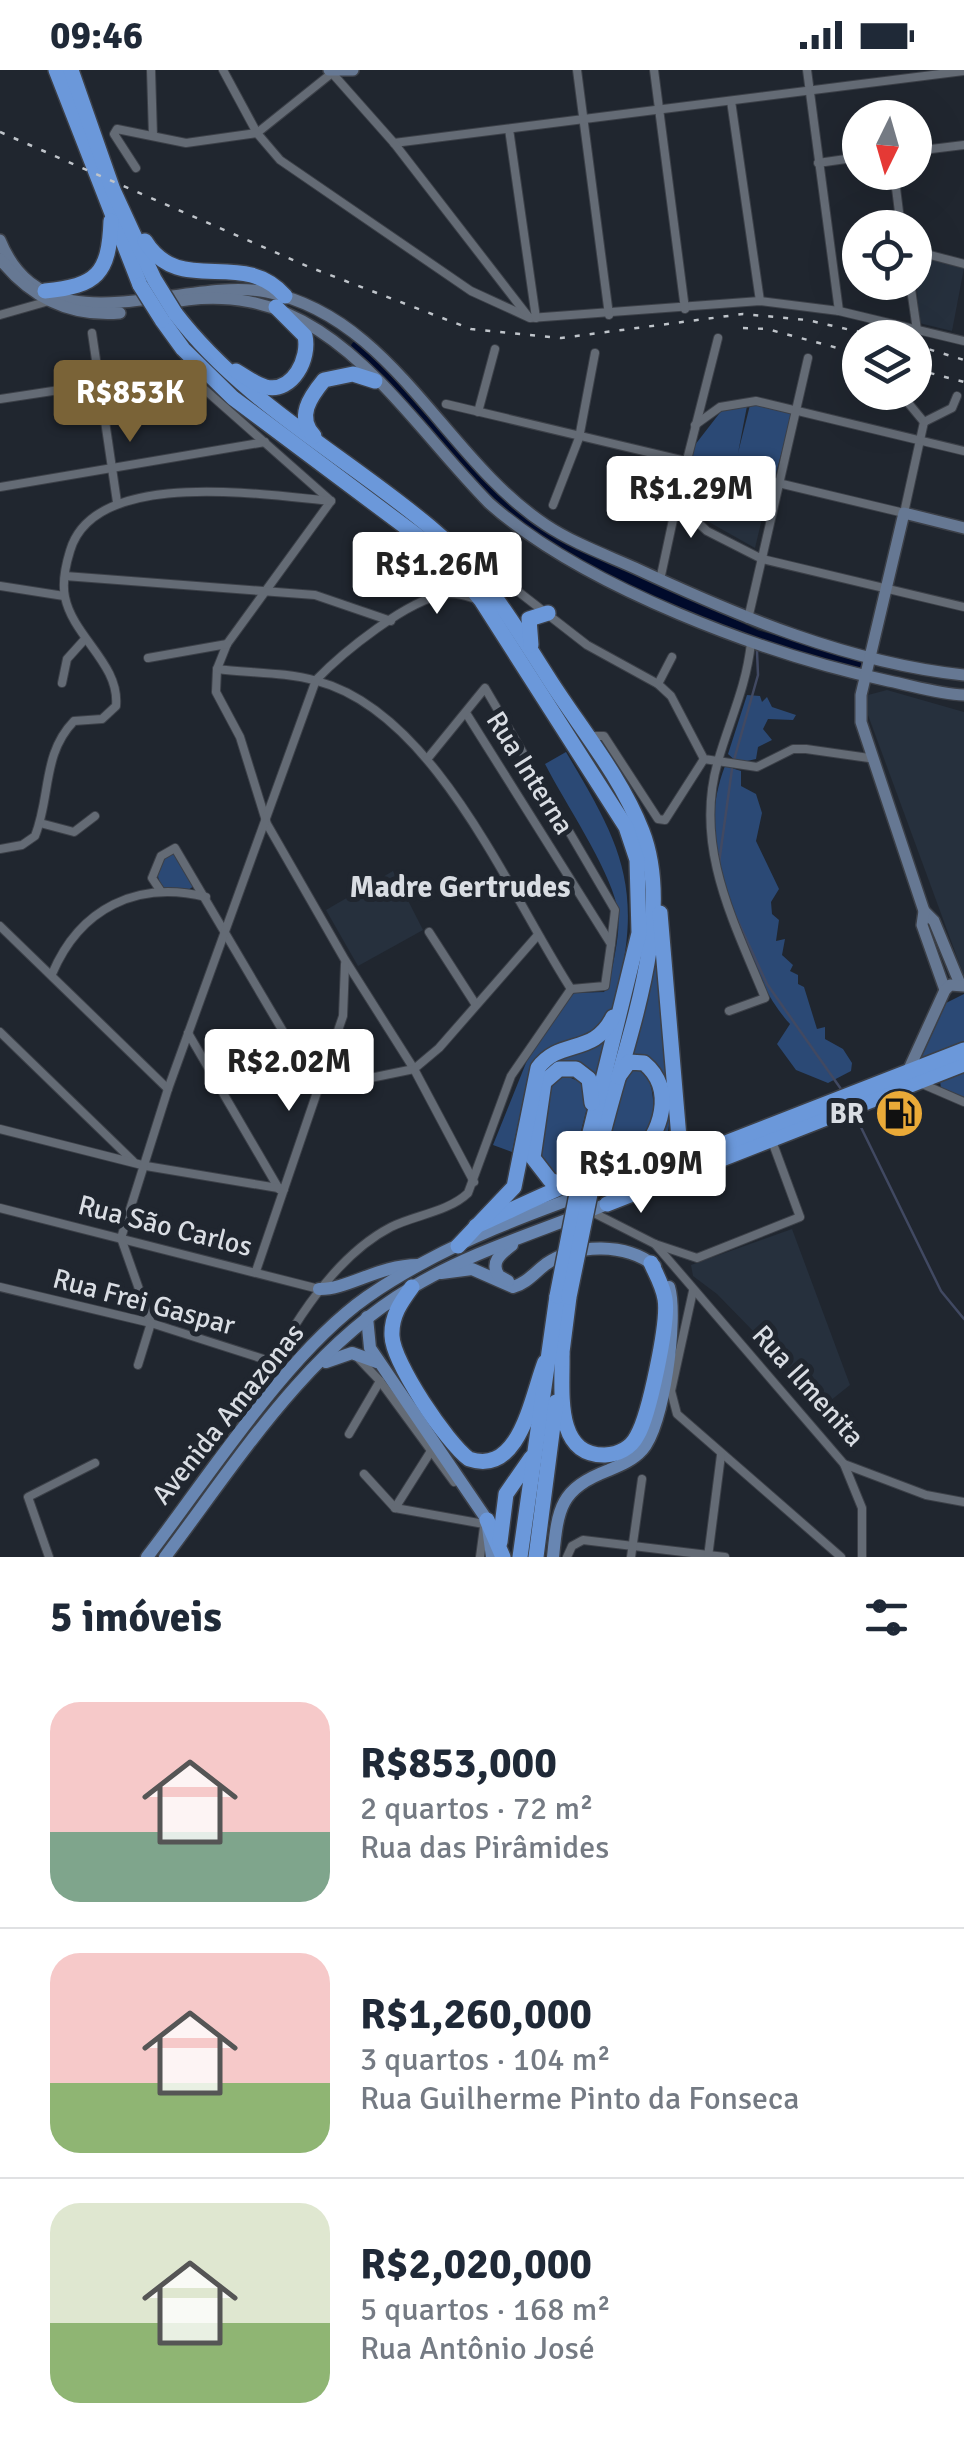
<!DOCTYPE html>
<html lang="pt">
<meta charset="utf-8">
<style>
:root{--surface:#fff;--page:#f2f2f3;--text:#1f2937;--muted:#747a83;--line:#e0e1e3;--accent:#7a6337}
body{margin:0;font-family:Signika,sans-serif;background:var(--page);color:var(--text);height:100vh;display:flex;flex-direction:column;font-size:38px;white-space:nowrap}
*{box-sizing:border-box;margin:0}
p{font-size:32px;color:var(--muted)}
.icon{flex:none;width:55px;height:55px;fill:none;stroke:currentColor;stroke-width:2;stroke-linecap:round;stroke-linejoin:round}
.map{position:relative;height:1487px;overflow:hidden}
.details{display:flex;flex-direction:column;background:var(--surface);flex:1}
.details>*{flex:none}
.needle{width:65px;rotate:185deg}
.controls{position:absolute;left:842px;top:30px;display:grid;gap:20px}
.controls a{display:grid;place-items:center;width:90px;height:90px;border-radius:50%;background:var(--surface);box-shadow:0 10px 40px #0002;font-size:50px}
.price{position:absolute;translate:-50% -85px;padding:0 22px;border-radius:10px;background:#fff;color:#222;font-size:32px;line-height:65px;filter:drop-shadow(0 2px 5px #0008)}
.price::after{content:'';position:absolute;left:50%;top:60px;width:30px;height:22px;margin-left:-15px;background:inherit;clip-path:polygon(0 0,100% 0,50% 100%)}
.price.on{background:var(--accent);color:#fff}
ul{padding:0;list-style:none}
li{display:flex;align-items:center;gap:30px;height:250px;padding:0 50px}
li+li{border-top:2px solid var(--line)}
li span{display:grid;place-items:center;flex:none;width:280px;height:200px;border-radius:30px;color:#555}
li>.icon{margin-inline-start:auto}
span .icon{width:120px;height:120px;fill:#fffc;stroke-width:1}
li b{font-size:42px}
h2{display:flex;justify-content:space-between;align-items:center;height:120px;padding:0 50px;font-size:42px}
.status{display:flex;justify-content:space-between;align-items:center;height:70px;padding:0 50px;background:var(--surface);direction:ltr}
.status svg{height:28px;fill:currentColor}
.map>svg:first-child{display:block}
.built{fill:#26303d}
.green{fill:#2b4975}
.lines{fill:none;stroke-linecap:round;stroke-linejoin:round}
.stream{stroke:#414962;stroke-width:2.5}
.river{stroke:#000a2b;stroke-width:12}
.street-casing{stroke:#3c4048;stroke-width:10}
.secondary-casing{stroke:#3c4048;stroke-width:14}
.primary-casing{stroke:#3c4048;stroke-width:15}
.highway-casing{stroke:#3c4048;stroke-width:18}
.street{stroke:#646b75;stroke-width:8}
.secondary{stroke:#667893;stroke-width:11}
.primary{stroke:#6886b2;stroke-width:12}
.highway{stroke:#6b98da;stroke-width:15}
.rail{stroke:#bfc4ca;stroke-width:2.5;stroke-dasharray:5 10;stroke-linecap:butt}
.highway-bridge-casing{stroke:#3c4048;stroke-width:18;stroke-linecap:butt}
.highway-bridge{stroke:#6b98da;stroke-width:15}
.labels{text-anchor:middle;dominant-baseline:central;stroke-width:10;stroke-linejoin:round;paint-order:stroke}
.street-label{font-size:28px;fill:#d9dde3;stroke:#20262f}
.poi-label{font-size:28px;font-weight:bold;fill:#d9dde3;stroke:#20262f;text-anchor:end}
.neighbourhood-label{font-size:30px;font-weight:bold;fill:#d9dde3;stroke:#20262f}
</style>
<div class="status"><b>09:46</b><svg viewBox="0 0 49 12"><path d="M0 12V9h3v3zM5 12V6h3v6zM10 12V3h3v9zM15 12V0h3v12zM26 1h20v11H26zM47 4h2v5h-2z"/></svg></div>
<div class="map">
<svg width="964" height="1487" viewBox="0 0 964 1487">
<rect width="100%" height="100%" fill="#20262f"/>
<g class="built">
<path d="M915 186 964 198 952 261 919 253Z"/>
<path d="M691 398 769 419 755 478 700 447Z"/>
<path d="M887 620 964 642V906L868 645V625Z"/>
<path d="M393 801 423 860 358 896 326 840Z"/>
<path d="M792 1159 850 1315 825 1335 717 1224 693 1206 691 1195Z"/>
</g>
<g class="green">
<path d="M755 333 793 340 775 407 690 388 691 380 722 340 747 336 738 383 750 335Z"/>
<path d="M747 625 760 626 762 632 767 627 772 637 796 645 793 650 768 649 763 659 772 670 758 677 756 689 738 693 728 684Z"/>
<path d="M566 682C612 760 641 806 622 900 617 923 614 947 595 963 582 974 554 978 538 987L528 1007 512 1082 493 1075 530 983 572 923 604 922 609 915C613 891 622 860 617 836 608 796 565 733 545 694Z"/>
<path d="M725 696 741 701V716L756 724 762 743 756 771 779 819 771 832 772 844 779 850 776 871 785 869 782 885 793 895 790 901 798 905V914L804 917 817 959 825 957V969L843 979 852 993 851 1001 828 1013 796 1000 777 974 790 954C754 916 724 826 715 774 711 749 716 719 725 696Z"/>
<path d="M177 781 194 816 185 822 163 819C155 805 157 799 164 785Z"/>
<path d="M658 886 671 1042 666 1075 652 1080C671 1059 665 1033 660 1007L630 987Z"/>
<path d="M964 924V971L921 988 946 933Z"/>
<path d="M607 969 595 1014 587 999 541 1008 545 996Z"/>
<path d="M632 998 647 1004C663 1046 649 1085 603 1096L619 1016Z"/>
<path d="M964 1002V1027L941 1018 940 1011Z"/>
<path d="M564 1005 585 1014 587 1038 569 1107H558L539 1089 548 1016Z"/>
</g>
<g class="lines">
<g class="stream">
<path d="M734 690 758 605 757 581"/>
<path d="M719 793 732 699"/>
<path d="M734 843 767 914 841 1019"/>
<path d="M854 1043 941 1221 964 1249"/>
</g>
<path class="river" d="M357 277 476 410 530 456 587 489 756 566 855 594"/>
<defs>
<g id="street">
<path d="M151 0 153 66"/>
<path d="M223 0 257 63 280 90 471 221 530 248 760 231 839 241 964 271"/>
<path d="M577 0 609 245"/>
<path d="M654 0 685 239"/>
<path d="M807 0 839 241"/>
<path d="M731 31 760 231"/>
<path d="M509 59 536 248"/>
<path d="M394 73 964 1"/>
<path d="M915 81 964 75"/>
<path d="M818 93 860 87"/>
<path d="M136 98 114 64 117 59 186 73 257 63 332 3 394 73 527 245"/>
<path d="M894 102 901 158"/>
<path d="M915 181 964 194"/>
<path d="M910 212 917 260"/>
<path d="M0 245 49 231"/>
<path d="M92 263 117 432"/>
<path d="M186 303 331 431"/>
<path d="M906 322 905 329 924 352"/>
<path d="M0 329 164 304H207"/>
<path d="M446 334 904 443 924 352"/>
<path d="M478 342 495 279"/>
<path d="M924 352 952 338 957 326"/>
<path d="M695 355 720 337 756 331 964 381"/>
<path d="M687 390 718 268"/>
<path d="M684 402 695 450 707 461 762 489 964 537"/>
<path d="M0 417 265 372"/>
<path d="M331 431 227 574 217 599 216 622 240 667 267 754 345 890 414 999 474 1112"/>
<path d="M553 435 579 368 595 283"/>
<path d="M465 490 475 488 587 575 658 614 671 626 704 689 757 697 793 679H806L869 688"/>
<path d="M65 506 315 525 391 551"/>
<path d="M660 510 682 408"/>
<path d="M0 516 64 526"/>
<path d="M748 549 808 288"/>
<path d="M148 588 227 574"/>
<path d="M217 599C249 603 286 602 317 611 435 642 509 823 571 919"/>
<path d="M62 613 67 589 85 569"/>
<path d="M658 614 672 587"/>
<path d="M466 643 611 874 605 916 571 919"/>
<path d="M590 666H604L658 749 665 750 704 689"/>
<path d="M428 688 485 618 615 840 611 874"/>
<path d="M40 753 74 762 95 746"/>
<path d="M0 779 22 775 35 766C51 726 42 684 74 651L102 649 116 636C120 594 73 567 65 527 62 513 66 494 70 481 94 397 264 425 331 431"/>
<path d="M160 820 152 808 161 786 175 778 317 1019 414 999 439 978 537 866"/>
<path d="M0 856 168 1019"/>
<path d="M429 862 476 935"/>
<path d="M52 904C80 838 137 810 206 827"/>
<path d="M729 941 765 928C734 852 693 776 718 691 730 649 746 618 751 573"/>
<path d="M0 962 133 1091"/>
<path d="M188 963 279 1119"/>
<path d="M920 1013 964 1032"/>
<path d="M0 1059 146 1096 284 1119"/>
<path d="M0 1138 319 1219"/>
<path d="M590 1141 655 1174 697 1188 800 1147 772 1071"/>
<path d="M655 1174 844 1394 926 1425 964 1432"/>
<path d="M256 1201 343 946 345 894"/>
<path d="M0 1217 151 1253 276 1293"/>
<path d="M693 1221 671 1321 677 1344 841 1487"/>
<path d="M359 1289 380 1311 454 1412"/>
<path d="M138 1295 151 1253 121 1168 168 1019 316 610C342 583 408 529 446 524 456 522 466 526 476 529"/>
<path d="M260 1332C277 1271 333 1187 391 1157 415 1145 448 1142 468 1123L511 1006 571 919"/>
<path d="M349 1364 380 1311"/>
<path d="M844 1394 862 1438V1487"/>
<path d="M364 1404 395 1438"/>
<path d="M395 1438 484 1454 487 1450"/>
<path d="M395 1438 431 1381"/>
<path d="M49 1487 28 1427 95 1393"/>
<path d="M480 1487 484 1457"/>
<path d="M567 1487 572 1476 583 1470 725 1487"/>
<path d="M631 1487 642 1409"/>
<path d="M708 1487 721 1385"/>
</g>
<g id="secondary">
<path d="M329 0H353"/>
<path d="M0 170C46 284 181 205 267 222 393 247 445 389 546 455 573 473 606 485 635 498 738 546 849 593 964 605"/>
<path d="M0 189C31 228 70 247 120 243"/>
<path d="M163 234C321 198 393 335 489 433 583 517 767 585 889 611 914 616 939 624 964 625"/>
<path d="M924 841 934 851 960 914"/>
<path d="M945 920 922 855 924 841 861 652V625L904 443 964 458"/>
<path d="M908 1001 945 920 950 915 964 916"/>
</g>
<g id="primary">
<path d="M441 1203 472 1199 513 1217C527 1213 534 1203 546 1194 577 1173 626 1173 655 1196"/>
<path d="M508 1211 499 1206C489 1192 502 1183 512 1175"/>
<path d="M319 1219C347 1220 379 1195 418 1195"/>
<path d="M367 1247 370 1278 487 1450 492 1487"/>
<path d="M326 1292 352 1283 377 1292"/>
<path d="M147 1487C208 1408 287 1283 367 1227 463 1160 585 1125 694 1085"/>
<path d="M165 1487C236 1393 307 1279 411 1218 472 1181 542 1161 607 1134"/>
<path d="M553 1487C558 1437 560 1419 609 1400 621 1395 633 1390 642 1380 664 1357 678 1247 669 1217"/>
</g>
<g id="highway">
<path d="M56 0 140 215"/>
<path d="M71 0 113 120 154 209"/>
<path d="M145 171C180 228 242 177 285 226"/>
<path d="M45 221C97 216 109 204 111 151"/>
<path d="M175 243C244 333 344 385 430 457 482 499 515 556 551 612 582 660 621 707 642 761 678 853 619 988 599 1080"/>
<path d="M162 250 183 279 233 328 447 488 481 530 626 757 637 790 639 863 585 1083"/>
<path d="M236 301C245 306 256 315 266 317 293 323 310 288 305 266L276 237"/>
<path d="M314 366C296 347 310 327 324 310L353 304 375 311"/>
<path d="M531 575 529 549 548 543"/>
<path d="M660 843 679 1068 697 1078"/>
<path d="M618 1007 629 992 644 993C676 1019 661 1064 636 1088"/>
<path d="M568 1117 550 1110 533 1088 544 1012 559 999H576L589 1009 592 1033"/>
<path d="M607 1134 964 994"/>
<path d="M476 1156C548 1124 626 1080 705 1081L964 980"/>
<path d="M458 1176 514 1117 538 998C560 968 594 986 613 947"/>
<path d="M412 1217C401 1232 391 1246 392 1266 393 1293 447 1373 469 1389 520 1406 531 1328 545 1292"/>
<path d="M562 1284C563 1318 553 1386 605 1385 618 1384 631 1378 637 1366 649 1346 669 1252 665 1229 663 1216 656 1204 651 1193"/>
<path d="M561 1290 569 1227"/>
<path d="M487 1450 503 1487"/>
<path d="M500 1472 506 1424 531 1388"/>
<path d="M520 1487 557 1226"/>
<path d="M536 1487 556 1332"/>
</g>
</defs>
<use href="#street" class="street-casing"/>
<use href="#secondary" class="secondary-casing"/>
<use href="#primary" class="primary-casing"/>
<use href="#highway" class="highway-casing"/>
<use href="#street" class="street"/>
<use href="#secondary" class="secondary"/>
<use href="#primary" class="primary"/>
<use href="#highway" class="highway"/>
<g class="rail">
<path d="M0 62 309 197 471 259 561 268 743 244 807 250 886 268"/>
<path d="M743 258 767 259 860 284"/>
<path d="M915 275 964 290"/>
<path d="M915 299 964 312"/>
</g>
<defs>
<g id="highway-bridge">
<path d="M154 209 175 243"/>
<path d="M140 215 162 250"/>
<path d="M557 1226 585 1083"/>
<path d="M569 1227 599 1080"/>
</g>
</defs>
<use href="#highway-bridge" class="highway-bridge-casing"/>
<use href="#highway-bridge" class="highway-bridge"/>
</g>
<defs>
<symbol id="fuel-disc" viewBox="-11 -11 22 22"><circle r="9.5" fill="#eaaa38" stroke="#20262f"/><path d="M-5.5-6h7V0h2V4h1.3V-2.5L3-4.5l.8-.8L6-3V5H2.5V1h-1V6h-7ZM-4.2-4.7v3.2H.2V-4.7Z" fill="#111"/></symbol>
</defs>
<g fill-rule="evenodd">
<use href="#fuel-disc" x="872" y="1016" width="55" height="55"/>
</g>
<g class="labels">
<g class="street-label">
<text transform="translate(530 703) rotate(58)">Rua Interna</text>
<text transform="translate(165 1156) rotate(14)">Rua São Carlos</text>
<text transform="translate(144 1232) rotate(15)">Rua Frei Gaspar</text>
<text transform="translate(808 1316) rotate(48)">Rua Ilmenita</text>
<text transform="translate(228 1344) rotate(-51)">Avenida Amazonas</text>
</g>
<g class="poi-label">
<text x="864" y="1044">BR</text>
</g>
<g class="neighbourhood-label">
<text x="460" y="817">Madre Gertrudes</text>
</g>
</g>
</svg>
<div class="controls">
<a><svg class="needle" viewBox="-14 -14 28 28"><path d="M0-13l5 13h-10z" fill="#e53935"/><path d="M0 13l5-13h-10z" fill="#747a83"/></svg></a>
<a><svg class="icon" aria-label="locate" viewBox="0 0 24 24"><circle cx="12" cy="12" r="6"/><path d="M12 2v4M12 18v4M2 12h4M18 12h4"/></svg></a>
<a><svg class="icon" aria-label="layers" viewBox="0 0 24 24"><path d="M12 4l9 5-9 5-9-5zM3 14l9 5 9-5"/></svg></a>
</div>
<b class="price on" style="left:130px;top:375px">R$853K</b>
<b class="price" style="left:691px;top:471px">R$1.29M</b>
<b class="price" style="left:437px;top:547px">R$1.26M</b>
<b class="price" style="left:289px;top:1044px">R$2.02M</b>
<b class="price" style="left:641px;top:1146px">R$1.09M</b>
</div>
<section class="details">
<h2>5 imóveis<svg class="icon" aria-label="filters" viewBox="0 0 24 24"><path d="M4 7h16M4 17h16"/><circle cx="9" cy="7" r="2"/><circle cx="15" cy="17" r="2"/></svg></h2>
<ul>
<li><span style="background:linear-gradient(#f6c9c9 65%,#7fa58c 0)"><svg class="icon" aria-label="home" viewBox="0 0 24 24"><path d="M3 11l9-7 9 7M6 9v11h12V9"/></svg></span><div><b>R$853,000</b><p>2 quartos · 72 m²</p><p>Rua das Pirâmides</p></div></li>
<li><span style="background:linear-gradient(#f6c9c9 65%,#8fb573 0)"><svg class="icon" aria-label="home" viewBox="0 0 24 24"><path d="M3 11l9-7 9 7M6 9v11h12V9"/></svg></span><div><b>R$1,260,000</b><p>3 quartos · 104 m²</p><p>Rua Guilherme Pinto da Fonseca</p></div></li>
<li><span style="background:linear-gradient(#dfe7d0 60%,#8fb573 0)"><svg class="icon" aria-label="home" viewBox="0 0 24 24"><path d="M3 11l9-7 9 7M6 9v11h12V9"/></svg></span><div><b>R$2,020,000</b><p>5 quartos · 168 m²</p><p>Rua Antônio José</p></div></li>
</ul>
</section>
